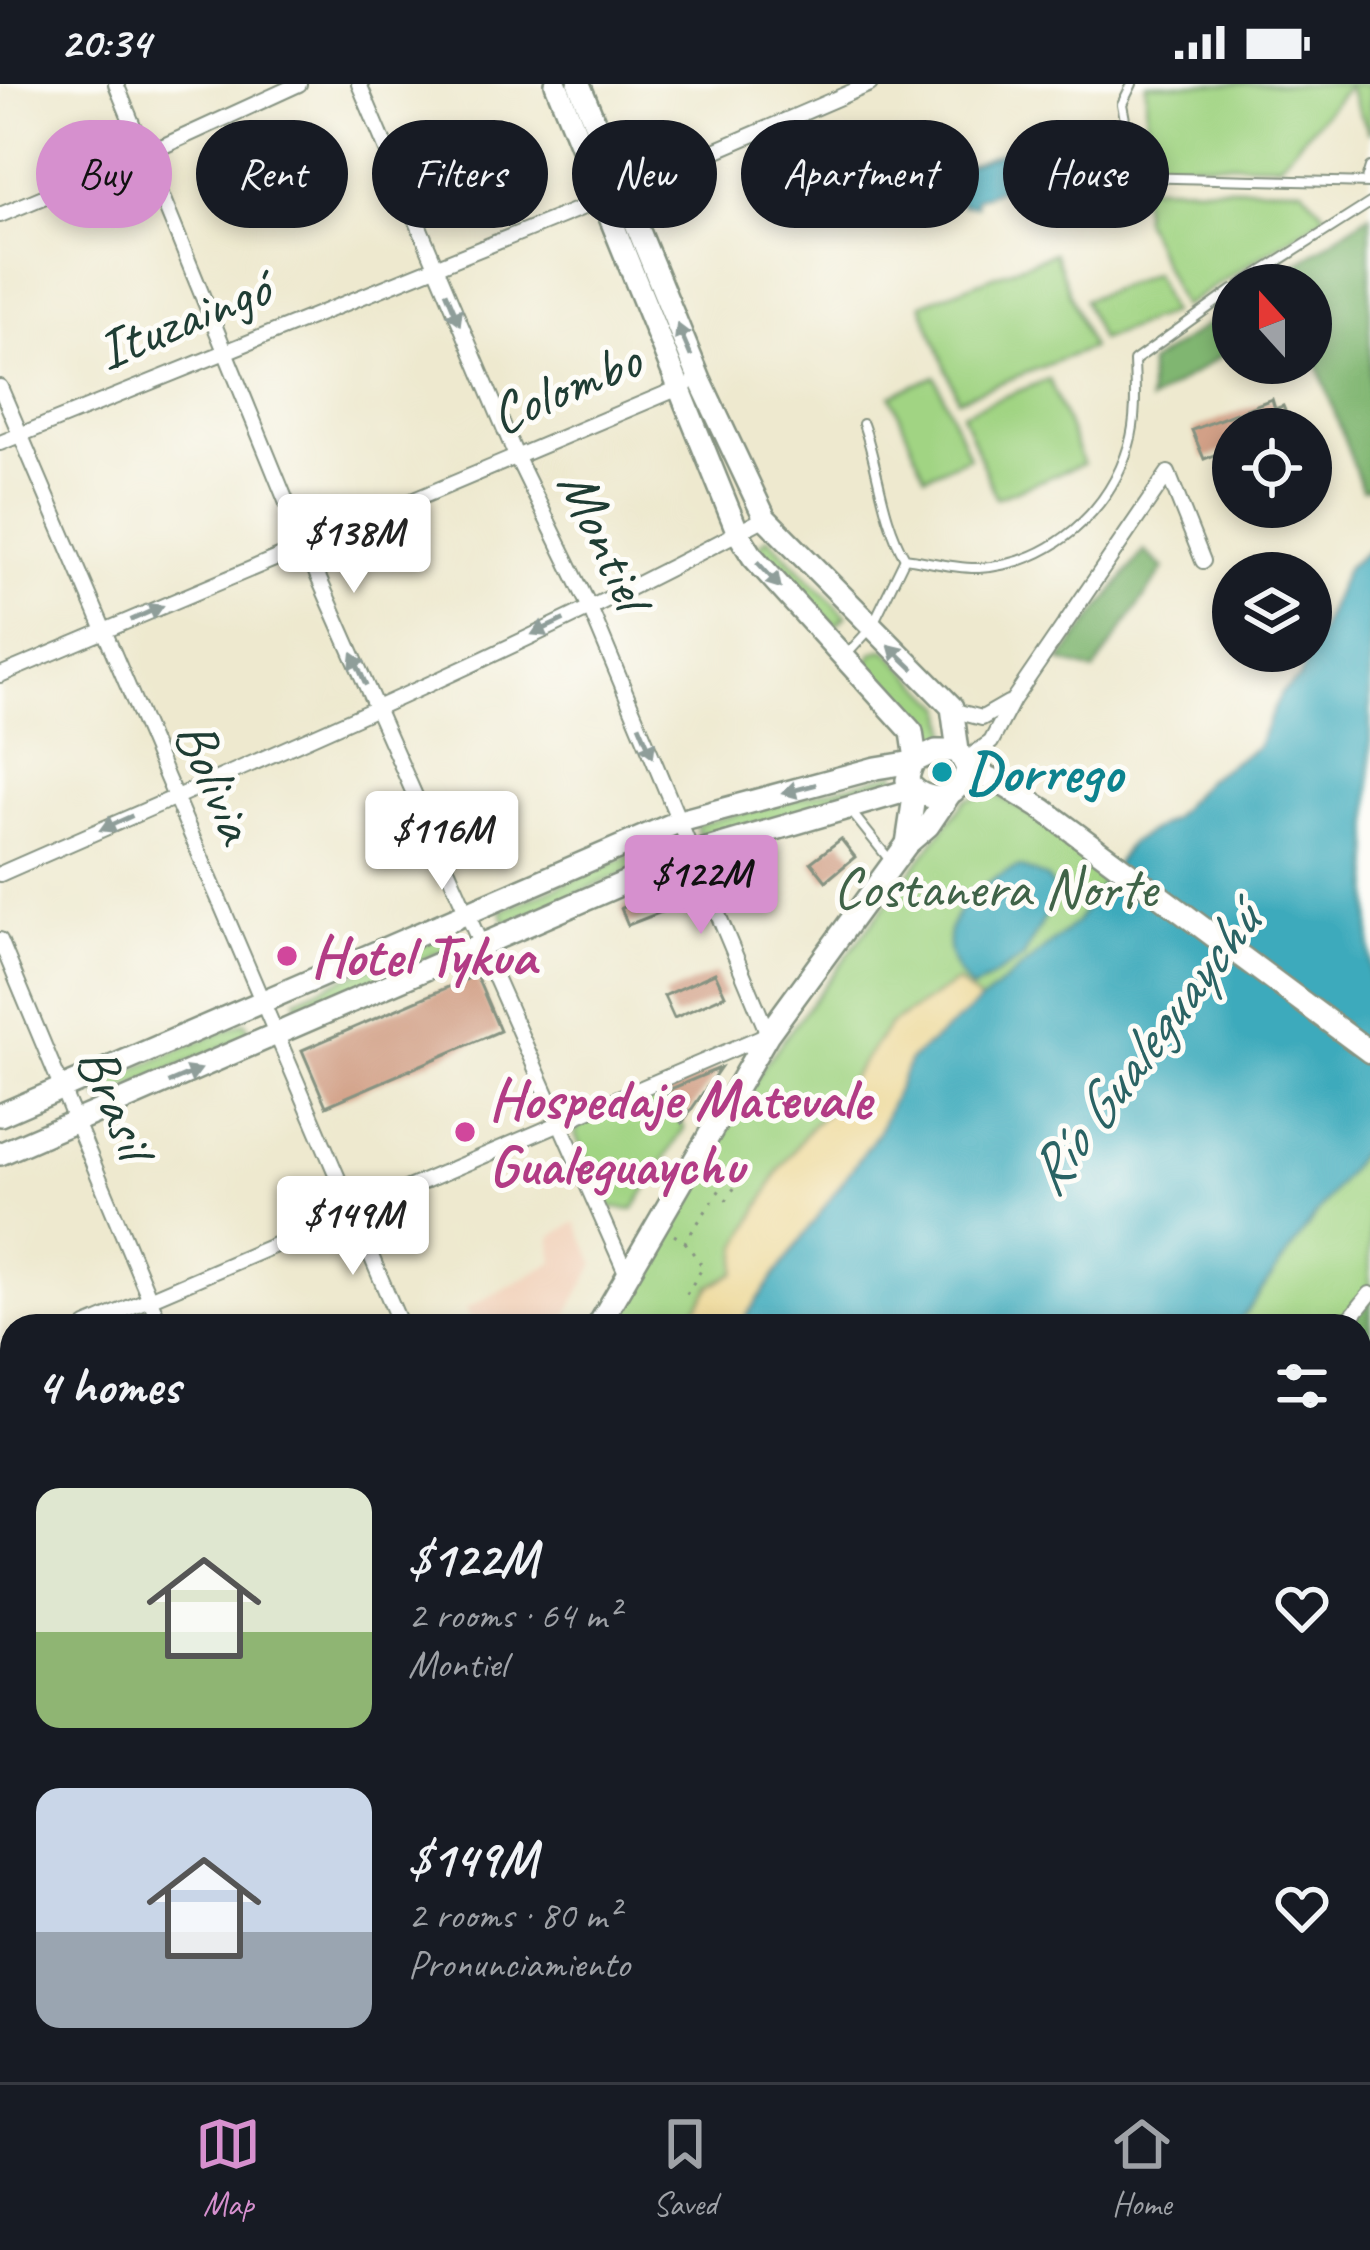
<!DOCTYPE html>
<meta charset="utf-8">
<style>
:root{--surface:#171b24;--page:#20242c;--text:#f1f3f6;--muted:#9ea1a6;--line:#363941;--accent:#d690ce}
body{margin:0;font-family:Caveat,sans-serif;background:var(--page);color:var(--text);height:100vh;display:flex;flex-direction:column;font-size:45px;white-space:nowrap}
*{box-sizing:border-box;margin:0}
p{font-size:39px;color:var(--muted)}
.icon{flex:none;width:66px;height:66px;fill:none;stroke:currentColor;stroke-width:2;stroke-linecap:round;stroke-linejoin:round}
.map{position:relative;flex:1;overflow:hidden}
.drawer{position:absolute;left:0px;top:1230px;width:1371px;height:768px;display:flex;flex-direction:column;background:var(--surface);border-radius:36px 36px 0 0;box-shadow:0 6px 18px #0003}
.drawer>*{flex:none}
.top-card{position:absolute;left:36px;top:36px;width:1299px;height:108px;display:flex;gap:24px}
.needle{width:78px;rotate:339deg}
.buttons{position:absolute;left:1212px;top:180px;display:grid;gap:24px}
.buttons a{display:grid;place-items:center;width:120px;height:120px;border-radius:50%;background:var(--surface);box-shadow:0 6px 18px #0003;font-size:60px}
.price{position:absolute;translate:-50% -102px;padding:0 27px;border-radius:12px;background:#fff;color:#222;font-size:39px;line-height:78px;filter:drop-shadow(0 3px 6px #0008)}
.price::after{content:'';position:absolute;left:50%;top:72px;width:36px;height:27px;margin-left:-18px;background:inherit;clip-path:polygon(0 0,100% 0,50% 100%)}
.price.selected{background:var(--accent);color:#111}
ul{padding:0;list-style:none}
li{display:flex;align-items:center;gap:36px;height:300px;padding:0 36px}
li span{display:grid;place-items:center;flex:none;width:336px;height:240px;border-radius:24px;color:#555}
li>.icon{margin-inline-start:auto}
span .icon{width:144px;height:144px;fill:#fffc;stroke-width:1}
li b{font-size:51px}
h2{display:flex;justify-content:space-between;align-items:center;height:144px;padding:0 36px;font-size:51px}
.tag{padding:0 42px;border-radius:54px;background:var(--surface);box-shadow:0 6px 18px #0003;font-size:42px;line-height:108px}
.tag.selected{background:var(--accent);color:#111}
.status{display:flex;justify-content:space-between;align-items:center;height:84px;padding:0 60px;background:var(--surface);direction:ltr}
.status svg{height:33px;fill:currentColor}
.tabs{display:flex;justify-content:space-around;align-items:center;height:168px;border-top:3px solid var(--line);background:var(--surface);font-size:33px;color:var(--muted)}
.tabs a{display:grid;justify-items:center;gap:6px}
.tabs .selected{color:var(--accent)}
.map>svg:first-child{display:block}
.built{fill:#f2d4be}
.green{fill:#a1d483;stroke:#60885c;stroke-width:3}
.forest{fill:#80b671;stroke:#507a52;stroke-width:3}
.sand{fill:#eeda9e;stroke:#868c69;stroke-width:3}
.water{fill:#3daabc;stroke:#2e7478;stroke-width:3}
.building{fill:#d2a087}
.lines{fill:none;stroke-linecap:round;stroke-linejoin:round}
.lane-casing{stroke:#869382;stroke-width:12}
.street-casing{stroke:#869382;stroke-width:18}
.secondary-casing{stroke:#869382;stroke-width:26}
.primary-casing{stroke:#869382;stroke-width:26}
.path{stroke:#869382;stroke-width:3;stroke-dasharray:3 9;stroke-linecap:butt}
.lane{stroke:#fff;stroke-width:8}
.street{stroke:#fff;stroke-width:14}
.secondary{stroke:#fff;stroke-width:21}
.primary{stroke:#fff;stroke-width:21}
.oneway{fill:#8f9e9a}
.culture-dot{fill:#0f9aa8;stroke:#fdfcf7;stroke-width:4.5}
.hotel-dot{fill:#d1479c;stroke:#fdfcf7;stroke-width:4.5}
.labels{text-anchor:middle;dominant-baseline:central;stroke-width:10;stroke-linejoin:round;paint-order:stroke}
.street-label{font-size:57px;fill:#1f3d34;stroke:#fdfcf7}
.culture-label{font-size:57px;font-weight:bold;fill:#0d838f;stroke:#fdfcf7;text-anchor:start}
.park-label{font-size:57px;fill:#406348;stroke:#fdfcf7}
.hotel-label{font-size:57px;font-weight:bold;fill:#b23c85;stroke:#fdfcf7;text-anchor:start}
.water-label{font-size:60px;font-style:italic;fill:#2a6364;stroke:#fdfcf7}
</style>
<div class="status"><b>20:34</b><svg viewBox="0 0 49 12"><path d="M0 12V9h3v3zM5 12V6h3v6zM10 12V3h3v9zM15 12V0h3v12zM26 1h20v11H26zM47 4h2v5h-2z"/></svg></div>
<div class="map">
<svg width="1370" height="1998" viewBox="0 0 1370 1998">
<rect width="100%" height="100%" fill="#fdfcf7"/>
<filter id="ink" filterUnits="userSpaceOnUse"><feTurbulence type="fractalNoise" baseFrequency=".00833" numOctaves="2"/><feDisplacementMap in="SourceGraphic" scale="24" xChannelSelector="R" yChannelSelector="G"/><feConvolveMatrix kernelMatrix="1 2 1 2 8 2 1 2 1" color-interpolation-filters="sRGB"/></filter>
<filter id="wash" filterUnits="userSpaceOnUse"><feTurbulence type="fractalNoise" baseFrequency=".004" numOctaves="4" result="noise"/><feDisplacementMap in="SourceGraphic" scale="48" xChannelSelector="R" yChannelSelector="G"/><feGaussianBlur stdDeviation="2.7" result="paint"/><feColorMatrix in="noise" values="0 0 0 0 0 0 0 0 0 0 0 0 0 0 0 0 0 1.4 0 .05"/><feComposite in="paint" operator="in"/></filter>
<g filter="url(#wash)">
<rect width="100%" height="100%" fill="#eee9cf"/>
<path class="built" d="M576 1138 595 1180 561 1242H474L466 1225 554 1178 551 1153Z"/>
<g class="green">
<path d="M1146 0H1370V50L1348 3 1279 80 1147 78Z"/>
<path d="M1141 102 1302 104 1326 131 1182 223 1143 135Z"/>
<path d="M1054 169 1091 264 958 315 921 220Z"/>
<path d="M1154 189 1170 229 1100 256 1084 216Z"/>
<path d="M935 292 969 373 925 392 891 311Z"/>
<path d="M1049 295 1083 380 996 414 962 329Z"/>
<path d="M768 453 846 532 835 542 758 463Z"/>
<path d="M885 565 945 624 951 660 925 662 921 638 867 581 873 569Z"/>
<path d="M895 689 899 703 700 755 696 741Z"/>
<path d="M995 710 1025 727 1109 789 1076 839 981 918 957 898 890 940 826 1029 810 1044 778 1088 740 1162 736 1188 711 1202 684 1242H611L765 980 966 715Z"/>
<path d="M652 762 657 775 507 840 501 827Z"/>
<path d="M446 850 452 863 301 928 296 915Z"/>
<path d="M245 938 251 951 100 1016 95 1002Z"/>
<path d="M664 1004 684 1044 633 1126 607 1123 575 1050 579 1040Z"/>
<path d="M1370 1056V1998H1017L1013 1986H1359V1242H1236Z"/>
<path d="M333 1986H549L545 1998H338Z"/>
</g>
<g class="forest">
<path d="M1370 130V404L1362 405 1311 262V201H1266Z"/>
<path d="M1233 223V264L1149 318V280Z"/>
<path d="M1144 467 1164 484 1094 587 1060 577Z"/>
<path d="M1370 1210V1924L1359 1916V1242H1345Z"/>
</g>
<path class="sand" d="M957 898 981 918 910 976 880 1047 739 1242H684L711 1202 736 1188 739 1162 778 1088 810 1044 826 1029 890 940Z"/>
<g class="water">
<path d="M1015 64 1026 95 975 115 976 121H961L956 95 948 88 951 80 960 78 963 83Z"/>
<path d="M1370 465V1056L1236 1242H739L879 1047 910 976 1076 839 1130 759 1171 735 1207 695 1257 663 1281 609 1299 595 1347 483Z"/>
<path d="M1020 783 1047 794 1057 811 1023 874 972 906C967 899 958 891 955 883 931 836 982 796 1020 783Z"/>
<path d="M549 1986H1013L1017 1998H545Z"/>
</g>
<g id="blocks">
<g class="building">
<path d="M1272 315 1275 325 1283 322 1290 339 1274 345H1233V364L1204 375 1192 346Z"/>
<path d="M841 755 855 773 826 797 811 778Z"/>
<path d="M678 801 685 819 628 841 621 824Z"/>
<path d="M715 889 725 911 674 934 664 912Z"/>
<path d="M476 891 500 947 326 1022 302 966Z"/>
<path d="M720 984 682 1039 666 1007Z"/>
</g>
</g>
</g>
<g filter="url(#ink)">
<use href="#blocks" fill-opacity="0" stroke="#869382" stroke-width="3"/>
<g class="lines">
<defs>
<g id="lane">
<path d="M1132 0 1122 20 1136 93 1370 99"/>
<path d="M1366 96 1370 83"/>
<path d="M1241 201 1370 119"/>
<path d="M863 340C879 384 881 433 905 474 928 477 955 485 979 484 1051 480 1109 428 1129 361 1137 335 1135 304 1134 277L1233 206"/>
<path d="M848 569 871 544 905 474"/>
<path d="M849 725 892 779"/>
</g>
<g id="street">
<path d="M116 0 304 461 627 1191"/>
<path d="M0 131 146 70 299 0"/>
<path d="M0 303 401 1242"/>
<path d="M0 359 601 116 870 0"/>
<path d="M0 591 686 301"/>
<path d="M955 627 982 634 1008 619"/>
<path d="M965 676 991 658 1013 616 1168 389 1203 477"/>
<path d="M0 790C257 677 517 568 765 434"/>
<path d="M0 856 161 1242"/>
<path d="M86 1242 768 950 590 524 516 372 359 0"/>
<path d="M1344 1242 1370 1210"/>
<path d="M0 1279 12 1274"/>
<path d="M0 1414 12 1443"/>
<path d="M0 1527 12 1521"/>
<path d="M1359 1576 1370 1573"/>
<path d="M0 1779 12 1774"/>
<path d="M1359 1916 1370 1928"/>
<path d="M0 1978 10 1998"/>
<path d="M249 1986 255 1998"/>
</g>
<g id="secondary">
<path d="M556 0 738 449 753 473 912 648 916 675"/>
<path d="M579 0 700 296 765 434 952 623 958 667"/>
<path d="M907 760 915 706"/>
<path d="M0 1031 680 737 876 684 913 678 936 667H958L967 684C961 716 925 724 907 696L913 678"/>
<path d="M0 1070 693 769 913 705"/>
<path d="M598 1242 768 950 907 760 928 742 949 711"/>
<path d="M313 1986 319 1998"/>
</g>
<path id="primary" d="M967 684 1002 700 1044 726 1370 968"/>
</defs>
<use href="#lane" class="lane-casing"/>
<use href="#street" class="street-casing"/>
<use href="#secondary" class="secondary-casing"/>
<use href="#primary" class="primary-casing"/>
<g class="path">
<path d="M674 1151 685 1158 735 1083 744 1089 723 1121"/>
<path d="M685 1158 703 1183 686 1211"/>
<path d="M358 1986 365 1998"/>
<path d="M433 1998 438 1986"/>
</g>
<use href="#lane" class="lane"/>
<use href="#street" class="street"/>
<use href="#secondary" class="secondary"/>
<use href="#primary" class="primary"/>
</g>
<defs><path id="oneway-solid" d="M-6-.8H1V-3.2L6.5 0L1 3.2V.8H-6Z" transform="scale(3)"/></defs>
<g class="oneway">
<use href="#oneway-solid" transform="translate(453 224) rotate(67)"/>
<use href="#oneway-solid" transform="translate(684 256) rotate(-113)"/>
<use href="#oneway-solid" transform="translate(769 491) rotate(48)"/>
<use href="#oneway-solid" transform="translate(147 529) rotate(-24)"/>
<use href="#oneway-solid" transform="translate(548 543) rotate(155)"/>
<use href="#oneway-solid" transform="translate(901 573) rotate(-136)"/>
<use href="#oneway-solid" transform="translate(359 585) rotate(-114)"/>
<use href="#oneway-solid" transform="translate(646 657) rotate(67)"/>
<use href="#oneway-solid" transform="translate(799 705) rotate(165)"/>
<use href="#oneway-solid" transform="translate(116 739) rotate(156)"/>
<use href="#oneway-solid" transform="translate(185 992) rotate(-23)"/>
</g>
</g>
<circle class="culture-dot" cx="942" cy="688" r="12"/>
<g class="hotel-dot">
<circle cx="287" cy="872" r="12"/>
<circle cx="465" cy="1048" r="12"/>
</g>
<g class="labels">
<g class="street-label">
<text transform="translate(183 235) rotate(-22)">Ituzaingó</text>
<text transform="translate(565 303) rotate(-23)">Colombo</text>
<text transform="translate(605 455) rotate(65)">Montiel</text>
<text transform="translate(216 697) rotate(67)">Bolivia</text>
<text transform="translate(116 1018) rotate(67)">Brasil</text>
</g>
<g class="culture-label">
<text x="966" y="688">Dorrego</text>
</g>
<g class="park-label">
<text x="995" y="804">Costanera Norte</text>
</g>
<g class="hotel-label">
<text x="311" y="872">Hotel Tykua</text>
<text x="489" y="1015">Hospedaje Matevale<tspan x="489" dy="66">Gualeguaychu</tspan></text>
</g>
<g class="water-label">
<text transform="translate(1142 965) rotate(-53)">Río Gualeguaychú</text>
</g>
</g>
</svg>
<div class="buttons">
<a><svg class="needle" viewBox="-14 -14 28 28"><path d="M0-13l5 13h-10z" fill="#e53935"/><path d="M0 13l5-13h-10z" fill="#9ea1a6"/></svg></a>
<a><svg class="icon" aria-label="locate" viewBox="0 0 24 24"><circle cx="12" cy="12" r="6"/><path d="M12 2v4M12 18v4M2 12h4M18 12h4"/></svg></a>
<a><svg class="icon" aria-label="layers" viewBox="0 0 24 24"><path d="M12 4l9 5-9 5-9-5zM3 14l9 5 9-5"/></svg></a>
</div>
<b class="price" style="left:354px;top:512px">$138M</b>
<b class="price" style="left:442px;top:809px">$116M</b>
<b class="price selected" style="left:701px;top:853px">$122M</b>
<b class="price" style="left:353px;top:1194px">$149M</b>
<div class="top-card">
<a class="tag selected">Buy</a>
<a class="tag">Rent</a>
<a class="tag">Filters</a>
<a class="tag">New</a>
<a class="tag">Apartment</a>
<a class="tag">House</a>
</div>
<section class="drawer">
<h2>4 homes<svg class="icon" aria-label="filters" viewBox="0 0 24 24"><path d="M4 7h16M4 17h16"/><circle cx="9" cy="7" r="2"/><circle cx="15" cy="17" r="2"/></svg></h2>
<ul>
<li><span style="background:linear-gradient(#dfe7d0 60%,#8fb573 0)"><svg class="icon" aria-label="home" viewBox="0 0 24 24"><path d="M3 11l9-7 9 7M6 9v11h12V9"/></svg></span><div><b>$122M</b><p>2 rooms · 64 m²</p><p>Montiel</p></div><svg class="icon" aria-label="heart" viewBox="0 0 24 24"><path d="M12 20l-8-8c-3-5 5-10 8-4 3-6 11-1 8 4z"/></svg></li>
<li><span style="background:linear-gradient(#c9d6e8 60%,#9aa5b1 0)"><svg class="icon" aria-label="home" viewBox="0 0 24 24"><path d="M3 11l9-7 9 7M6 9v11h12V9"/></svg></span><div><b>$149M</b><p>2 rooms · 80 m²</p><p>Pronunciamiento</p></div><svg class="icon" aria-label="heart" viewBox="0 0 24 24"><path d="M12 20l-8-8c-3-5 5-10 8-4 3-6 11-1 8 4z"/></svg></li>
</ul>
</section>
</div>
<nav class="tabs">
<a class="selected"><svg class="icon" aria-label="map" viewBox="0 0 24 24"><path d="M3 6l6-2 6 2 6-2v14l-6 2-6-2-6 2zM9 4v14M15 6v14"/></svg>Map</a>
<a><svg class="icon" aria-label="saved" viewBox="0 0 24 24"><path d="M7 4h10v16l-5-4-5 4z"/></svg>Saved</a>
<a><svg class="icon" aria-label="home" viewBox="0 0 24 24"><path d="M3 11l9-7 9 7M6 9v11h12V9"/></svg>Home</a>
</nav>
